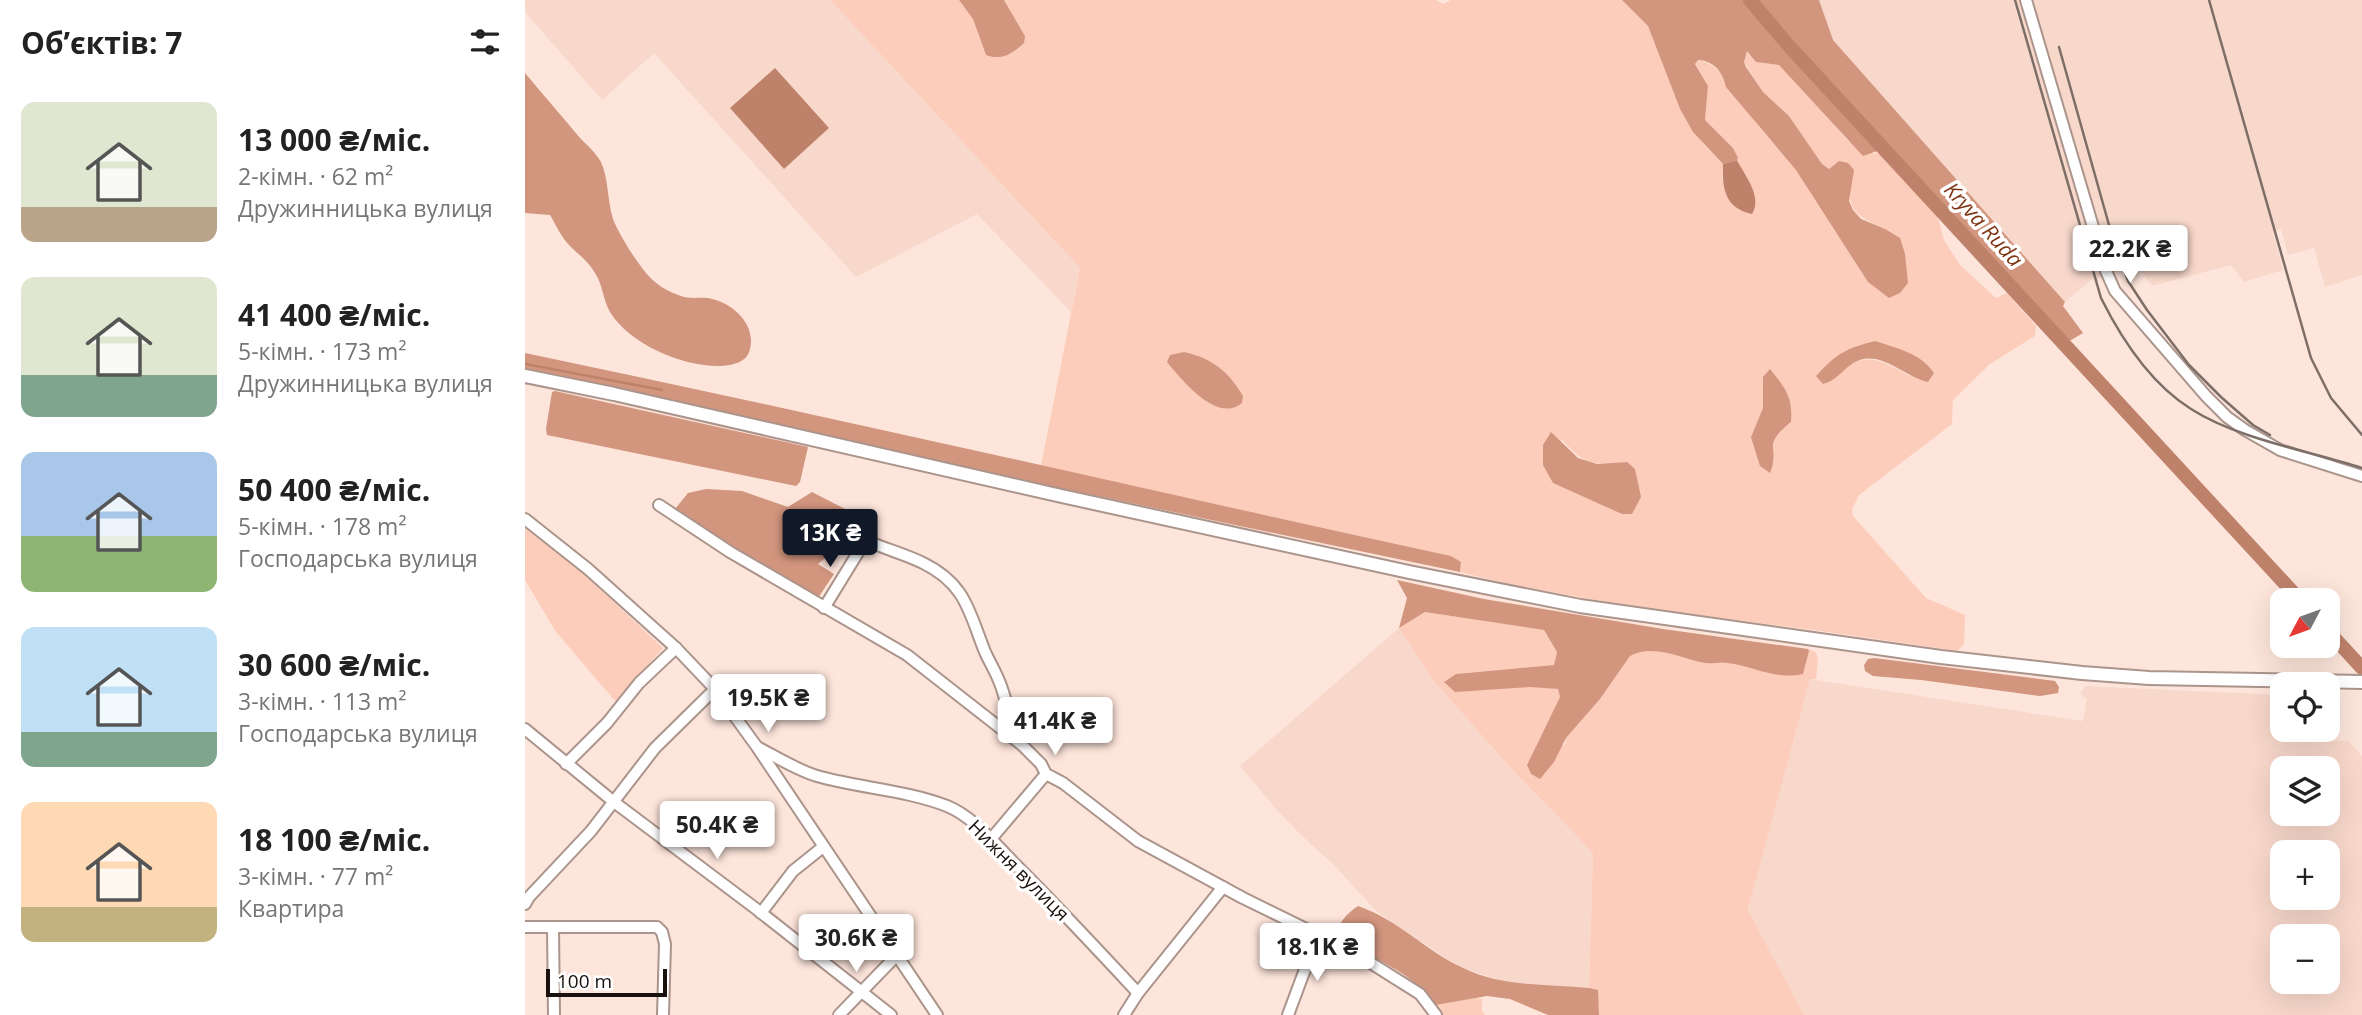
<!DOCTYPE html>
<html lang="uk">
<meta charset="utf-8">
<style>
:root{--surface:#fff;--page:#f6f6f6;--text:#222;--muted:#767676;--accent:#111827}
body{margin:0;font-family:"Open Sans",sans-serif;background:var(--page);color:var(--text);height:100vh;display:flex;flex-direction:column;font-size:26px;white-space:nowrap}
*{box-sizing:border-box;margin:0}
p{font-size:23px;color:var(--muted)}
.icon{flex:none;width:38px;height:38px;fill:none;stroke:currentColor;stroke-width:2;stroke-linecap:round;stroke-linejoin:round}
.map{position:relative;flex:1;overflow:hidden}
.details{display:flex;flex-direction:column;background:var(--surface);width:525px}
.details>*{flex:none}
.needle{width:46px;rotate:229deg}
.tools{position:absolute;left:1745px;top:588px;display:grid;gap:14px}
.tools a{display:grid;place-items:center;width:70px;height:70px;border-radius:14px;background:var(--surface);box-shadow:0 7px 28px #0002;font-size:35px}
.scale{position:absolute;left:21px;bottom:18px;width:121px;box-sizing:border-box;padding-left:7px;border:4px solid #19110e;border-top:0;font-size:19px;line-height:24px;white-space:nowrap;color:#19110e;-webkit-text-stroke:5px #fff;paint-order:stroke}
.price{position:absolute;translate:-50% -60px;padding:0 16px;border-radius:7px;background:#fff;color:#222;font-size:23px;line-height:46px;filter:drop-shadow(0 2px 4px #0008)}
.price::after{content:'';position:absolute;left:50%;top:42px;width:21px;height:16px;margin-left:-10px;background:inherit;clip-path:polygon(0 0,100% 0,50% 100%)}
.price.active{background:var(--accent);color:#fff}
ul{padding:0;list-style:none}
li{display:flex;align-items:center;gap:21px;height:175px;padding:0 21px}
li span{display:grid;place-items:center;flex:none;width:196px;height:140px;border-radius:14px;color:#555}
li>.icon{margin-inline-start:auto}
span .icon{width:84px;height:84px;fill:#fffc;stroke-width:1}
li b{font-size:30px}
h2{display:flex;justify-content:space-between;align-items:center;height:84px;padding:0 21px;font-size:30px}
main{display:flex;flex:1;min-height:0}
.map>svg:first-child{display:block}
.built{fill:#f8d8cb;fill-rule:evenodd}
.green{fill:#fdcdbb;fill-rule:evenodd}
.forest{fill:#d2957e}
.water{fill:#be826b}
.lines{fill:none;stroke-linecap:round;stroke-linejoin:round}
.stream{stroke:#be826b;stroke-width:2.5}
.river{stroke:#be826b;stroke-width:14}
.minor-casing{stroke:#ab948b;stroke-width:14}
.major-casing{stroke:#ab948b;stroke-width:16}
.minor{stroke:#fff;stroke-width:10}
.major{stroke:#fff;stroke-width:12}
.rail{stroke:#7d6e68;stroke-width:2.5}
.labels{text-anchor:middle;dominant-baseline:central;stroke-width:7;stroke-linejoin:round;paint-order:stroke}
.street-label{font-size:19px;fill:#19110e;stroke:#fff}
.water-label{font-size:21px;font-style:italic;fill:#7e3413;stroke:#fff}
</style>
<main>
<section class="details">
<h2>Об’єктів: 7<svg class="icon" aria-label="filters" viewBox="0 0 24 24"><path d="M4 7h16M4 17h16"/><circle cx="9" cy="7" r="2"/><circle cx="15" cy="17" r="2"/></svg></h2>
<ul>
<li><span style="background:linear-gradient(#dfe7d0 75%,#b9a48a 0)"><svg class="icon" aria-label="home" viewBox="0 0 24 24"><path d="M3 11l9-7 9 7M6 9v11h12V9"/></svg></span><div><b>13 000 ₴/міс.</b><p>2-кімн. · 62 m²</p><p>Дружинницька вулиця</p></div></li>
<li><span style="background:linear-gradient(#dfe7d0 70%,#7fa58c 0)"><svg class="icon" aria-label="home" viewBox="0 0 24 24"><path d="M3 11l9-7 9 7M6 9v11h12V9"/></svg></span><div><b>41 400 ₴/міс.</b><p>5-кімн. · 173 m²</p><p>Дружинницька вулиця</p></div></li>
<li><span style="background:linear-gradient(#a9c7e8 60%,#8fb573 0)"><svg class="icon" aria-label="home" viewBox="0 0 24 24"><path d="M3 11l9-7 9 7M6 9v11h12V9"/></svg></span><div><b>50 400 ₴/міс.</b><p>5-кімн. · 178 m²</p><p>Господарська вулиця</p></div></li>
<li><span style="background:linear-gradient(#bfe0f5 75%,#7fa58c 0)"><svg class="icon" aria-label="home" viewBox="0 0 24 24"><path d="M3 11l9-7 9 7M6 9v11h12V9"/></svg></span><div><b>30 600 ₴/міс.</b><p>3-кімн. · 113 m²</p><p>Господарська вулиця</p></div></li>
<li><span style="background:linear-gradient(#ffd9b3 75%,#c2b280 0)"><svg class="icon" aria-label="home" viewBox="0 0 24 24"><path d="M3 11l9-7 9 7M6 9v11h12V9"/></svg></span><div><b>18 100 ₴/міс.</b><p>3-кімн. · 77 m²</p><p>Квартира</p></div></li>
</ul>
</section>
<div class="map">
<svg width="1837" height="1015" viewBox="0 0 1837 1015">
<rect width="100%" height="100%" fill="#fde5db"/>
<g class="built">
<path d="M0 0H305L555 268 546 312 452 214 331 277 129 53 77 100 0 12Z"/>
<path d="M1294 0H1837V275L1800 287 1789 248 1763 255 1756 229 1748 231 1758 270 1719 282 1706 265 1627 286 1613 267 1567 279 1540 302 1308 40Z"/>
<path d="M874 628 908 680 982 764 1068 853 1064 988 982 982 936 968 852 912 809 865 776 835 751 809 715 766Z"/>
<path d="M1285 679 1558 721 1562 699 1555 694 1560 686 1757 695V730H1759L1758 740 1824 741 1837 756V1015H1279L1223 910ZM1757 768H1802V814H1757ZM1757 852H1802V898H1757ZM1757 936H1802V982H1757Z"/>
</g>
<g class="green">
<path d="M305 0H434L448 19 461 55C484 59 487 54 500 36L479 0H911L918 4 926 0H1097L1123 26 1155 109 1180 146 1198 164 1197 179 1218 173 1208 148 1180 120 1183 86 1170 63 1172 60C1201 62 1222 113 1239 133 1249 145 1261 156 1271 169 1297 206 1319 245 1343 282L1360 229C1319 211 1325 205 1323 163L1314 162 1304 169 1297 164 1264 116 1238 92 1219 62 1222 51H1224L1231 62 1254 65 1300 113 1323 141 1349 154 1354 152 1413 218 1419 240 1435 265 1471 298 1482 293 1511 326 1510 336 1465 364 1428 400 1427 424 1334 495 1327 509 1328 516 1401 598 1440 615 1439 644 1432 651C1379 643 1326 635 1273 628 1158 613 1048 601 935 572L936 562 926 556 516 466 555 268ZM1350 341 1409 373 1403 382C1378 378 1355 350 1329 363ZM1238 408 1266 422C1247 437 1247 440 1249 463L1226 437ZM1036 439C1061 466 1067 465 1102 462L1040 488 1028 483Z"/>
<path d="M0 528 52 568 138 648 91 702 31 632 0 580Z"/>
<path d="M900 612 1019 630 1032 652 1029 665 931 674 1033 689 1035 697 1002 765 1040 744 1041 738 1075 699 1105 656C1129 643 1157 659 1180 663 1188 664 1195 662 1203 663 1229 666 1249 680 1278 673L1283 649 1291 652 1293 660 1291 679H1285L1223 910 1279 1015H1074L1072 990 1064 988 1068 853 982 764 908 680 874 628Z"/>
<path d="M951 998 957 999V1011L960 1015H916L911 1005Z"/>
</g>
<g class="forest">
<path d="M434 0H479L500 36 499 43C488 53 477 61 461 55L448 19Z"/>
<path d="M1097 0H1294L1308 40 1540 302 1538 306 1558 333 1543 342 1541 341 1487 282 1450 244 1364 147 1338 156 1254 65 1231 62 1222 51 1219 62 1221 67 1238 92 1264 116 1297 164 1304 169 1314 161 1323 163 1329 170 1324 201 1328 210 1336 219 1360 229 1375 238 1380 254 1383 283 1375 293 1364 298 1343 282 1271 170 1201 87C1198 72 1189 61 1173 60L1170 64 1183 86 1180 120 1208 148 1213 158 1212 160 1198 164 1168 132 1155 109 1123 26Z"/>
<path d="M0 73C18 95 37 116 55 138 62 145 71 153 76 162 84 180 82 200 88 219 93 233 111 261 121 273 130 284 143 292 156 296 167 300 177 296 187 299 209 304 231 325 225 349 222 363 207 365 196 366 159 367 105 345 85 312 78 300 78 285 70 273 63 261 54 255 45 246 36 237 31 225 25 215L0 213Z"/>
<path d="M1350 341C1371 348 1396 353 1409 373L1403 382C1382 378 1358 352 1335 360 1321 364 1314 380 1298 384L1291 376C1312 353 1320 349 1350 341Z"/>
<path d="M659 352C687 358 704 372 718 396L717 403C692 424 657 380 642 362L645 355Z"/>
<path d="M0 353C309 417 617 489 926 556L936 562 935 572 481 477 25 374 0 371Z"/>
<path d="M1245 369C1260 388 1268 396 1266 422 1235 447 1256 445 1245 473L1235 466 1226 437 1238 408V377Z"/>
<path d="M30 391 283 447 275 482 271 486 22 435 21 429 27 392Z"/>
<path d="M1026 432 1053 458 1072 464 1102 462 1110 469 1116 497 1107 514H1097L1028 483 1018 465V445Z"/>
<path d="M181 489 217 491 263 507 287 492 322 510 329 520 325 536 293 564 309 574 293 598 259 582 150 509 163 493Z"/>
<path d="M872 580 959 599 1138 629 1283 649 1284 651 1278 674C1248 680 1229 666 1202 663 1195 662 1188 664 1180 663 1157 659 1129 643 1105 656L1075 699 1041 738 1029 762 1015 779 1006 774 1002 765 1035 697 1033 689 1005 687 930 692 919 682 931 674 1029 665 1032 652 1019 630 900 612 874 628 882 598Z"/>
<path d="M1349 658 1530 681 1534 687 1533 693 1515 696 1396 680 1348 676 1340 671 1339 665 1343 659Z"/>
<path d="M833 906C872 919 900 950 936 967 975 987 1022 984 1064 988L1073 990 1074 1015H1023L985 999 962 996 911 1005C889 973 845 956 810 939 812 924 821 914 833 906Z"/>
</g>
<g class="water">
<path d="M250 68 304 128 259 169 205 108Z"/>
<path d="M1212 160C1220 176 1238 197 1227 214 1200 208 1197 189 1198 164Z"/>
</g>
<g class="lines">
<path class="stream" d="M0 364 137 390"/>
<g class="river">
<path d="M1225 0 1264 46 1775 600"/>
<path d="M1802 630 1837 668"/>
</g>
<defs>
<g id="minor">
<path d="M1501 0 1581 271 1590 291 1681 396 1702 417 1720 430 1755 450 1837 476"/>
<path d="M134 505 205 552 382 655 497 745 516 764 521 774 538 783 613 841 718 898 830 953 895 994 911 1015"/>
<path d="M0 519 63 569 151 648 190 689 232 747 412 1015"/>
<path d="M299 608 337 546 347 543C364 550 382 555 398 563 441 584 444 612 460 652 465 663 472 674 476 686 483 705 485 723 495 742"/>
<path d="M0 729 89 802 230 908 366 1015"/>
<path d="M234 748C253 758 272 770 292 776 334 788 381 790 422 806 449 817 471 845 491 865 533 907 573 950 613 993"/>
<path d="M41 764 82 723 114 683 151 648"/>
<path d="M466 839 521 774"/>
<path d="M0 904 4 897 66 831 130 748 190 689"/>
<path d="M236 913 268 871 298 847"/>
<path d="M0 927H132L137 932 140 944 138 1015"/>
<path d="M28 927 29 1015"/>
<path d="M314 1015 372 955"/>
<path d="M599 1015 613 993 698 887"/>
<path d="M763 1015 779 972 797 939"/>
</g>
<path id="major" d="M0 376 89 394 532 495 884 572 1055 606 1416 657 1557 673 1624 678 1837 682"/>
</defs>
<use href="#minor" class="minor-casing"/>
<use href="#major" class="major-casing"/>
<use href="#minor" class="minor"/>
<use href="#major" class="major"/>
<g class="rail">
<path d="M1490 0 1576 298C1597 340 1626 384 1666 409 1713 439 1784 451 1837 468"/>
<path d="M1684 0 1786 358 1806 398 1837 435"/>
<path d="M1534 47 1584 225 1603 281 1622 310 1664 365 1696 397 1728 425 1745 435"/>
</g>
</g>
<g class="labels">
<g class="street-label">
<text transform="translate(494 870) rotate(45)">Нижня вулиця</text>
</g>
<g class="water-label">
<text transform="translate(1459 224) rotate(48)">Kryva Ruda</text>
</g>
</g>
</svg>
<div class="tools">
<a><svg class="needle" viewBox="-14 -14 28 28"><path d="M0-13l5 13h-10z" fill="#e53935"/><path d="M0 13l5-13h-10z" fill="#767676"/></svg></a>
<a><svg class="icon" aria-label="locate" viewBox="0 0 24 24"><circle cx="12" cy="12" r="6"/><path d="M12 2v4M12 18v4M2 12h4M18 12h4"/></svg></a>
<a><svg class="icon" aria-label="layers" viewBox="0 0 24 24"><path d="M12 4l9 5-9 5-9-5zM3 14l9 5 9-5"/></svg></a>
<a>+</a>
<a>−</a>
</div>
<div class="scale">100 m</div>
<b class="price" style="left:1605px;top:285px">22.2K ₴</b>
<b class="price active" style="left:305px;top:569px">13K ₴</b>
<b class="price" style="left:243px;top:734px">19.5K ₴</b>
<b class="price" style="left:530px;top:757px">41.4K ₴</b>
<b class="price" style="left:192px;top:861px">50.4K ₴</b>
<b class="price" style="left:331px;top:974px">30.6K ₴</b>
<b class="price" style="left:792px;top:983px">18.1K ₴</b>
</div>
</main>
